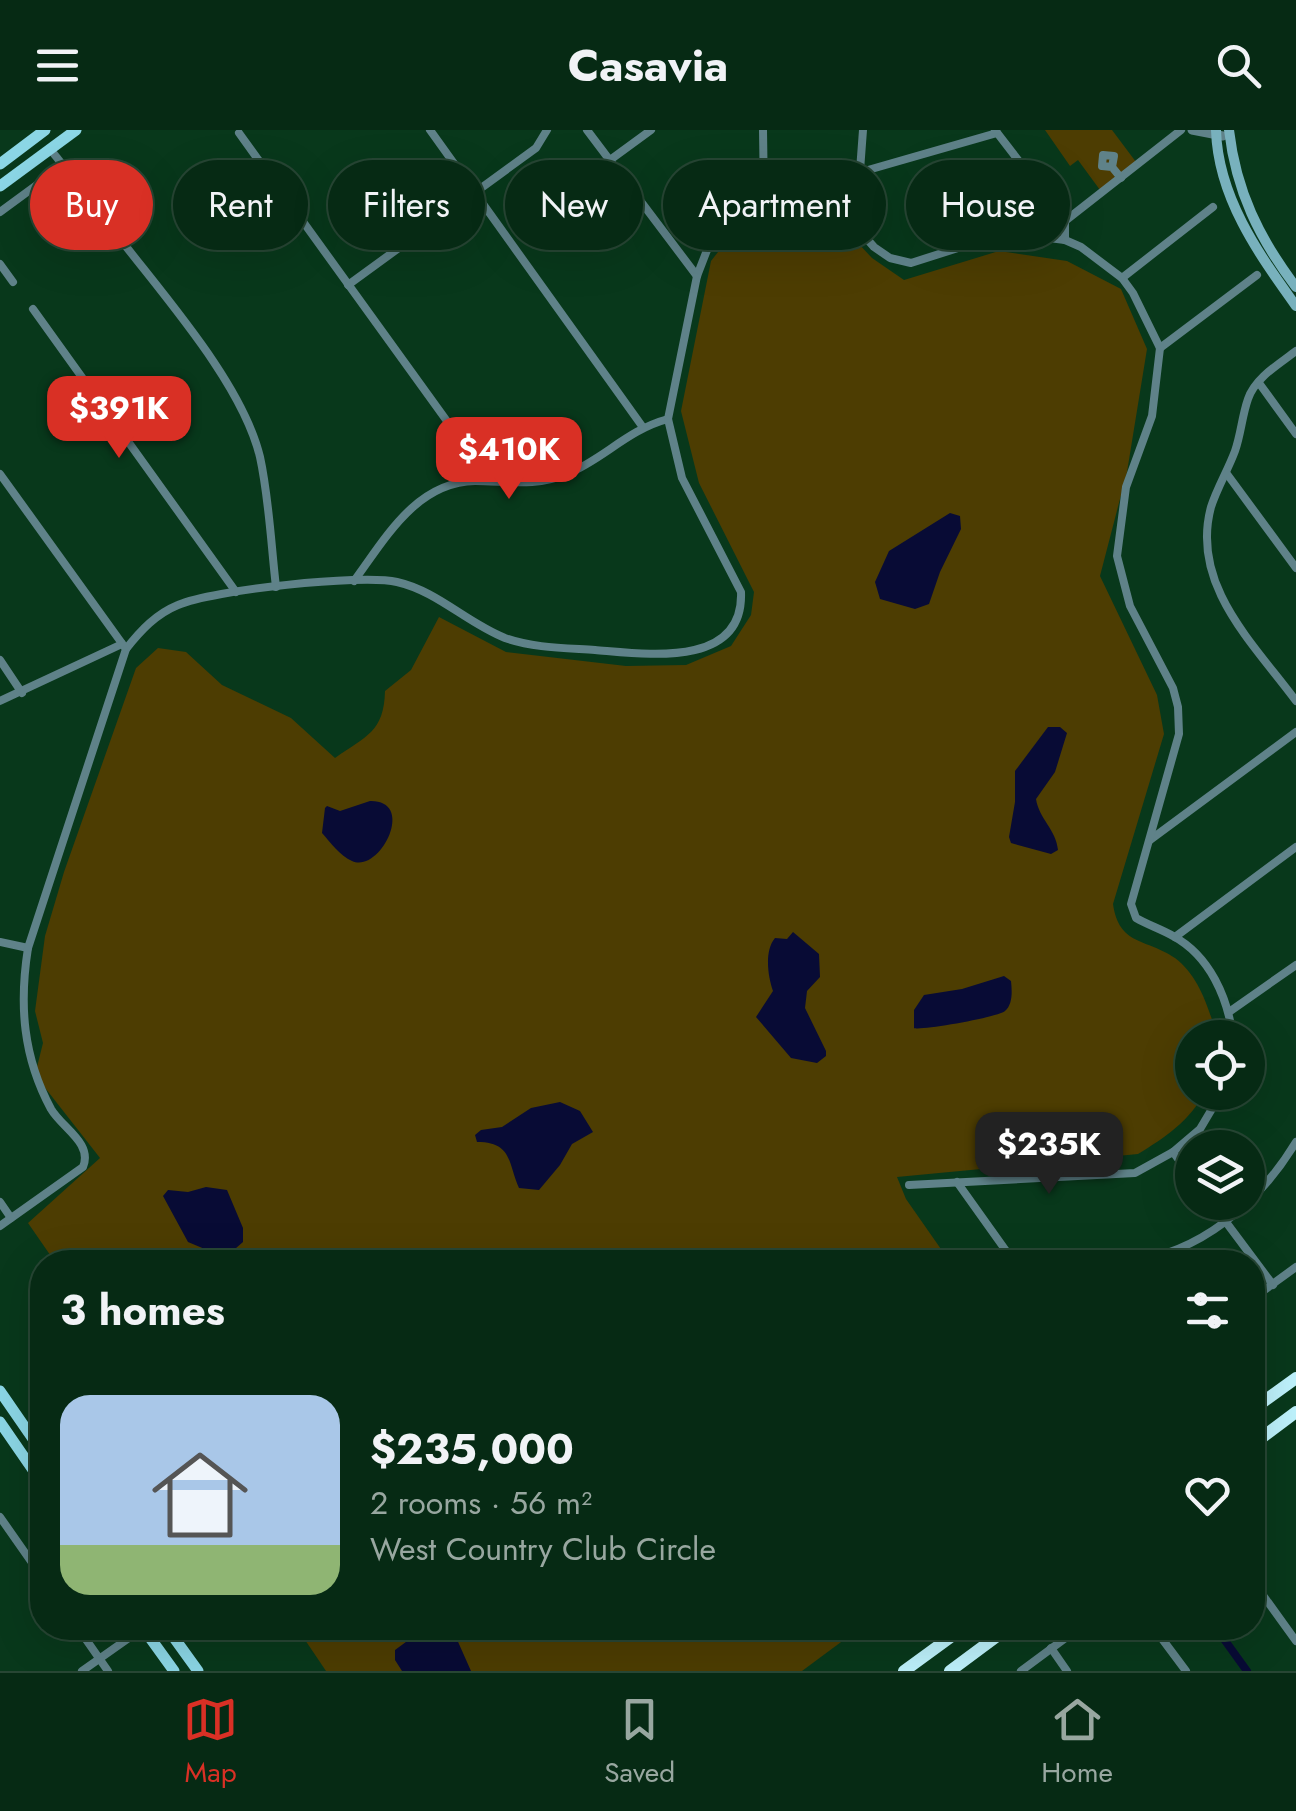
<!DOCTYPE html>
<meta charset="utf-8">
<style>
:root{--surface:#062a14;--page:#0f321d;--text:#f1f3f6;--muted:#98a7a0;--line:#274634;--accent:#d93025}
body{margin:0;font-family:Jost,sans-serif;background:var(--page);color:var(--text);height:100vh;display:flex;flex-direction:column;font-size:38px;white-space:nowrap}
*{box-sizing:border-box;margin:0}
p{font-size:32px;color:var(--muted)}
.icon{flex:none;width:55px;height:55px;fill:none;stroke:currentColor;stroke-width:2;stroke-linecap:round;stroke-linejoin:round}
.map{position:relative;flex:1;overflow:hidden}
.panel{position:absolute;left:30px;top:1120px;width:1235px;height:390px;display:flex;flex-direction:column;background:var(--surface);border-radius:40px;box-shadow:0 10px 40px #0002,0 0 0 2px var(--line)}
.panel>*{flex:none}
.banner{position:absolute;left:30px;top:30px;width:1238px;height:90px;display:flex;gap:20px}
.controls{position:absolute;left:1175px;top:890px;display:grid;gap:20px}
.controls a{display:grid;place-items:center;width:90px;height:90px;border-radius:50%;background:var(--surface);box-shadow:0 10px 40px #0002,0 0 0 2px var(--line);font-size:50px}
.price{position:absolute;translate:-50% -85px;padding:0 22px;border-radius:20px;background:var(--accent);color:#fff;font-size:32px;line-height:65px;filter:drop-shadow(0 2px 5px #0008)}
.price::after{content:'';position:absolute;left:50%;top:60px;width:30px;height:22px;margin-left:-15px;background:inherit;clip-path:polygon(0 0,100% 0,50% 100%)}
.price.on{background:#222;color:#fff}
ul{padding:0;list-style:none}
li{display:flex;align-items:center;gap:30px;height:250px;padding:0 30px}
li span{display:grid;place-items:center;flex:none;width:280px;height:200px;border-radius:30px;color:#555}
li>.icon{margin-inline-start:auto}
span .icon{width:120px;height:120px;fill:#fffc;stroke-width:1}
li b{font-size:42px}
h2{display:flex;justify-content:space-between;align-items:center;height:120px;padding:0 30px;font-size:42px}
.pill{padding:0 35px;border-radius:45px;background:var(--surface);box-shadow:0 10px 40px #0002,0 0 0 2px var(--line);font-size:35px;line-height:90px}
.pill.on{background:var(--accent);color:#fff}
header{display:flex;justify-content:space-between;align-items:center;height:130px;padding:0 30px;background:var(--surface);font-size:45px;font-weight:700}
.tabs{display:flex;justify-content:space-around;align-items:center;height:140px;border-top:2px solid var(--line);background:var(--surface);font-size:28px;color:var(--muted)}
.tabs a{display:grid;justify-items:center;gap:5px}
.tabs .on{color:var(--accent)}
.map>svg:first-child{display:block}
.green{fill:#4d3d02}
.water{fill:#080b35}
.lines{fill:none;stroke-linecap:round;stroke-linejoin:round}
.canal{stroke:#080b35;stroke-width:8}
.minor{stroke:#5f8289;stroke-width:8}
.tertiary{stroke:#5f8289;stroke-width:9}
.secondary{stroke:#78b1bd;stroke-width:10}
.primary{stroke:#8bd6e5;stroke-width:11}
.motorway{stroke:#bdf1fb;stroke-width:12}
</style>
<header><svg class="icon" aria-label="menu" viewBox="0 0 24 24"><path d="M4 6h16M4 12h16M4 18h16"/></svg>Casavia<svg class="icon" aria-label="search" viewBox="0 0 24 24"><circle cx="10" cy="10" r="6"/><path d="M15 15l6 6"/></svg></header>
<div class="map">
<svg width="1296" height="1541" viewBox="0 0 1296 1541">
<rect width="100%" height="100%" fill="#08381b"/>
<g class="green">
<path d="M1045 0H1112L1136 32 1100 60 1078 30 1070 36Z"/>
<path d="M793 81 842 96 872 128 904 150 999 121 1067 131 1121 159 1147 219 1127 342 1100 446 1157 565 1164 604 1113 774C1119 816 1146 808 1175 828 1199 846 1208 877 1217 905L1216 907 1192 908V962L1204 963C1191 990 1163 1009 1138 1024L897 1047 906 1069 950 1132H55L28 1093 100 1028 35 945 43 913 35 881 45 806 64 742 136 538 158 518 186 522 222 555 291 588 335 628C366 606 384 602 385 561L411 540 439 487 506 522 626 536 686 535 731 516 751 485 754 462 699 353 681 281 711 131 736 99 764 83Z"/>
<path d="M297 1498H860L802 1541H326Z"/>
</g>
<g class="water">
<path d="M950 383 960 386 961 399 940 442 929 474 915 479 880 469 875 452 889 421Z"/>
<path d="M1048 597H1060L1067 603 1055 642 1036 669C1039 689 1056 699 1058 720L1051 724 1011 713 1009 707 1015 672V641Z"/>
<path d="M370 671C417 670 380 744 352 731 340 726 330 712 322 703L325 678 327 676 340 681Z"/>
<path d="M793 802 819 824 820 847 807 861 805 878 826 921V926L817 933 791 928 756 887 773 861C768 847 764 821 775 808L787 809Z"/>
<path d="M1004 846 1011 851C1012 861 1013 874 1005 881 999 887 920 901 914 898V880L924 865 962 859Z"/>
<path d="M560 972 580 981 593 1002 572 1014 560 1035 539 1060 519 1058C508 1034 513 1012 477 1012L475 1005 481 1000 502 997 531 978Z"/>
<path d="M206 1057 227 1060 243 1098V1112L228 1125H219L188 1112 163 1066 168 1060 188 1062Z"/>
<path d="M416 1498H437L455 1505 471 1541H402L395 1530V1520L410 1509Z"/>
</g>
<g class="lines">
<path class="canal" d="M1216 1498 1247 1541"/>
<g class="minor">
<path d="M430 0 642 296"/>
<path d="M587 0 697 146"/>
<path d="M763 0 764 68"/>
<path d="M995 0 1065 91V110"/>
<path d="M239 3 470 323 477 337 474 351"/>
<path d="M50 19 98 79"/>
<path d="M610 30 651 0"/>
<path d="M1112 37 1102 36 1103 25 1114 26 1112 37 1121 48"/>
<path d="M861 42 997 3"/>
<path d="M0 82 64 35"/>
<path d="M1065 91 1181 0"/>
<path d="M852 92 857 81 863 0"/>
<path d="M114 101C161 163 242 252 260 327 269 368 271 414 276 457"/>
<path d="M0 134 13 152"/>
<path d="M1122 148 1213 77"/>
<path d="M348 155 536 18 547 0"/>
<path d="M33 179 236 462"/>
<path d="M1160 218 1257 145"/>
<path d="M1296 221C1279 234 1255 248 1248 269 1242 286 1241 304 1235 321 1228 340 1217 358 1211 377 1190 455 1254 514 1296 571"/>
<path d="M1259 253 1296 304"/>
<path d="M0 344 126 519"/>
<path d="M1227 344 1296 438"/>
<path d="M354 451C385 409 416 352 475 351 507 351 535 357 567 344 604 329 627 300 668 289"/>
<path d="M0 530 22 563"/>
<path d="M0 571 122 514"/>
<path d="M1150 710 1296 602"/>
<path d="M1175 807 1296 717"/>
<path d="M0 812 28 818"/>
<path d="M1229 882 1296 835"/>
<path d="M1173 1022 1192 1048"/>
<path d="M957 1052 1014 1132"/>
<path d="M909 1055 1135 1043 1173 1022 1200 999 1222 962"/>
<path d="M0 1072 11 1088"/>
<path d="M1211 1072 1273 1155"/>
<path d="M0 1096 83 1037C93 1013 62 998 51 979 23 927 19 875 28 818L126 519C141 500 156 484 178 475 212 460 361 444 397 452 437 461 467 493 505 508 533 518 566 518 595 520 645 524 744 539 741 462L682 348 668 289 697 146 709 115 722 95 739 80 764 68H794L818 72 835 81 852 92 874 117 890 128 911 133 983 110 1033 106 1065 110 1081 117 1122 148 1133 163 1160 218 1152 286 1126 357 1117 426 1130 476 1173 558 1178 577 1179 604 1131 774 1136 788C1148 795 1161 799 1173 806 1210 826 1228 868 1233 908"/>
<path d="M1127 1132C1200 1124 1259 1073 1296 1012"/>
<path d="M1252 1169 1296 1137"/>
<path d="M0 1387 42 1447"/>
<path d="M1252 1450 1296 1511"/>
<path d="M78 1498 108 1541"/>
<path d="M1154 1498 1186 1541"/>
<path d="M1051 1518 1067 1541"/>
<path d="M82 1541 143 1498"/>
<path d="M1021 1541 1079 1498"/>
</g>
<path class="tertiary" d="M1192 0 1223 6"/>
<g class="secondary">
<path d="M1216 0C1218 67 1258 123 1296 176"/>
<path d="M1229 0C1236 61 1259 108 1296 157"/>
</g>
<g class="primary">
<path d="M0 34 45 0"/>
<path d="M0 56 76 0"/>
<path d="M0 1261 42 1322"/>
<path d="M0 1292 42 1353"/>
<path d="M143 1498 174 1541"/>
<path d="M167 1498 198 1541"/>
</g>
<g class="motorway">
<path d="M1252 1280 1296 1248"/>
<path d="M1252 1315 1296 1282"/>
<path d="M904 1541 963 1498"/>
<path d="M950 1541 1008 1498"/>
</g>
</g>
</svg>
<div class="controls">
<a><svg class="icon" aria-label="locate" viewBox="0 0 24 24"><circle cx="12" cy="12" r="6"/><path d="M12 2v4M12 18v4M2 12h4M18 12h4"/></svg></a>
<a><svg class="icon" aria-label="layers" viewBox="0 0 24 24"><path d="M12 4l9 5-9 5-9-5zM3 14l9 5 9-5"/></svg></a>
</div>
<b class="price" style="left:119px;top:331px">$391K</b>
<b class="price" style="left:509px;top:372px">$410K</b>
<b class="price on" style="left:1049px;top:1067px">$235K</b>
<div class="banner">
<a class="pill on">Buy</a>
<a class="pill">Rent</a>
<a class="pill">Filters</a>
<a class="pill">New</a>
<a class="pill">Apartment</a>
<a class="pill">House</a>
</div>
<section class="panel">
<h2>3 homes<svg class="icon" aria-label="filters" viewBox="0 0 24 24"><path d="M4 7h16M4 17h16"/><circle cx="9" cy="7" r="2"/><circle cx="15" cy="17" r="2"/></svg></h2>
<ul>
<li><span style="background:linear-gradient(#a9c7e8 75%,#8fb573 0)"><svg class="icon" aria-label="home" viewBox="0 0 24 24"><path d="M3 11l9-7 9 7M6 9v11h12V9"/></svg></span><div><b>$235,000</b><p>2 rooms · 56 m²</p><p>West Country Club Circle</p></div><svg class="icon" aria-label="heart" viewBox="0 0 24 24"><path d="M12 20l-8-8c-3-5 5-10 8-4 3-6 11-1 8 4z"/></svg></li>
</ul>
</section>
</div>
<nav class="tabs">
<a class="on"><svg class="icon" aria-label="map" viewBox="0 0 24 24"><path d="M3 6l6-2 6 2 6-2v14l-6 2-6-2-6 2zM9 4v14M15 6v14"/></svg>Map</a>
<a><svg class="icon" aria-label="saved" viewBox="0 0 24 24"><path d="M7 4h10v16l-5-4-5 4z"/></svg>Saved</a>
<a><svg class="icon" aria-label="home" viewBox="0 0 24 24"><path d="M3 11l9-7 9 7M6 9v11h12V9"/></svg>Home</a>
</nav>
